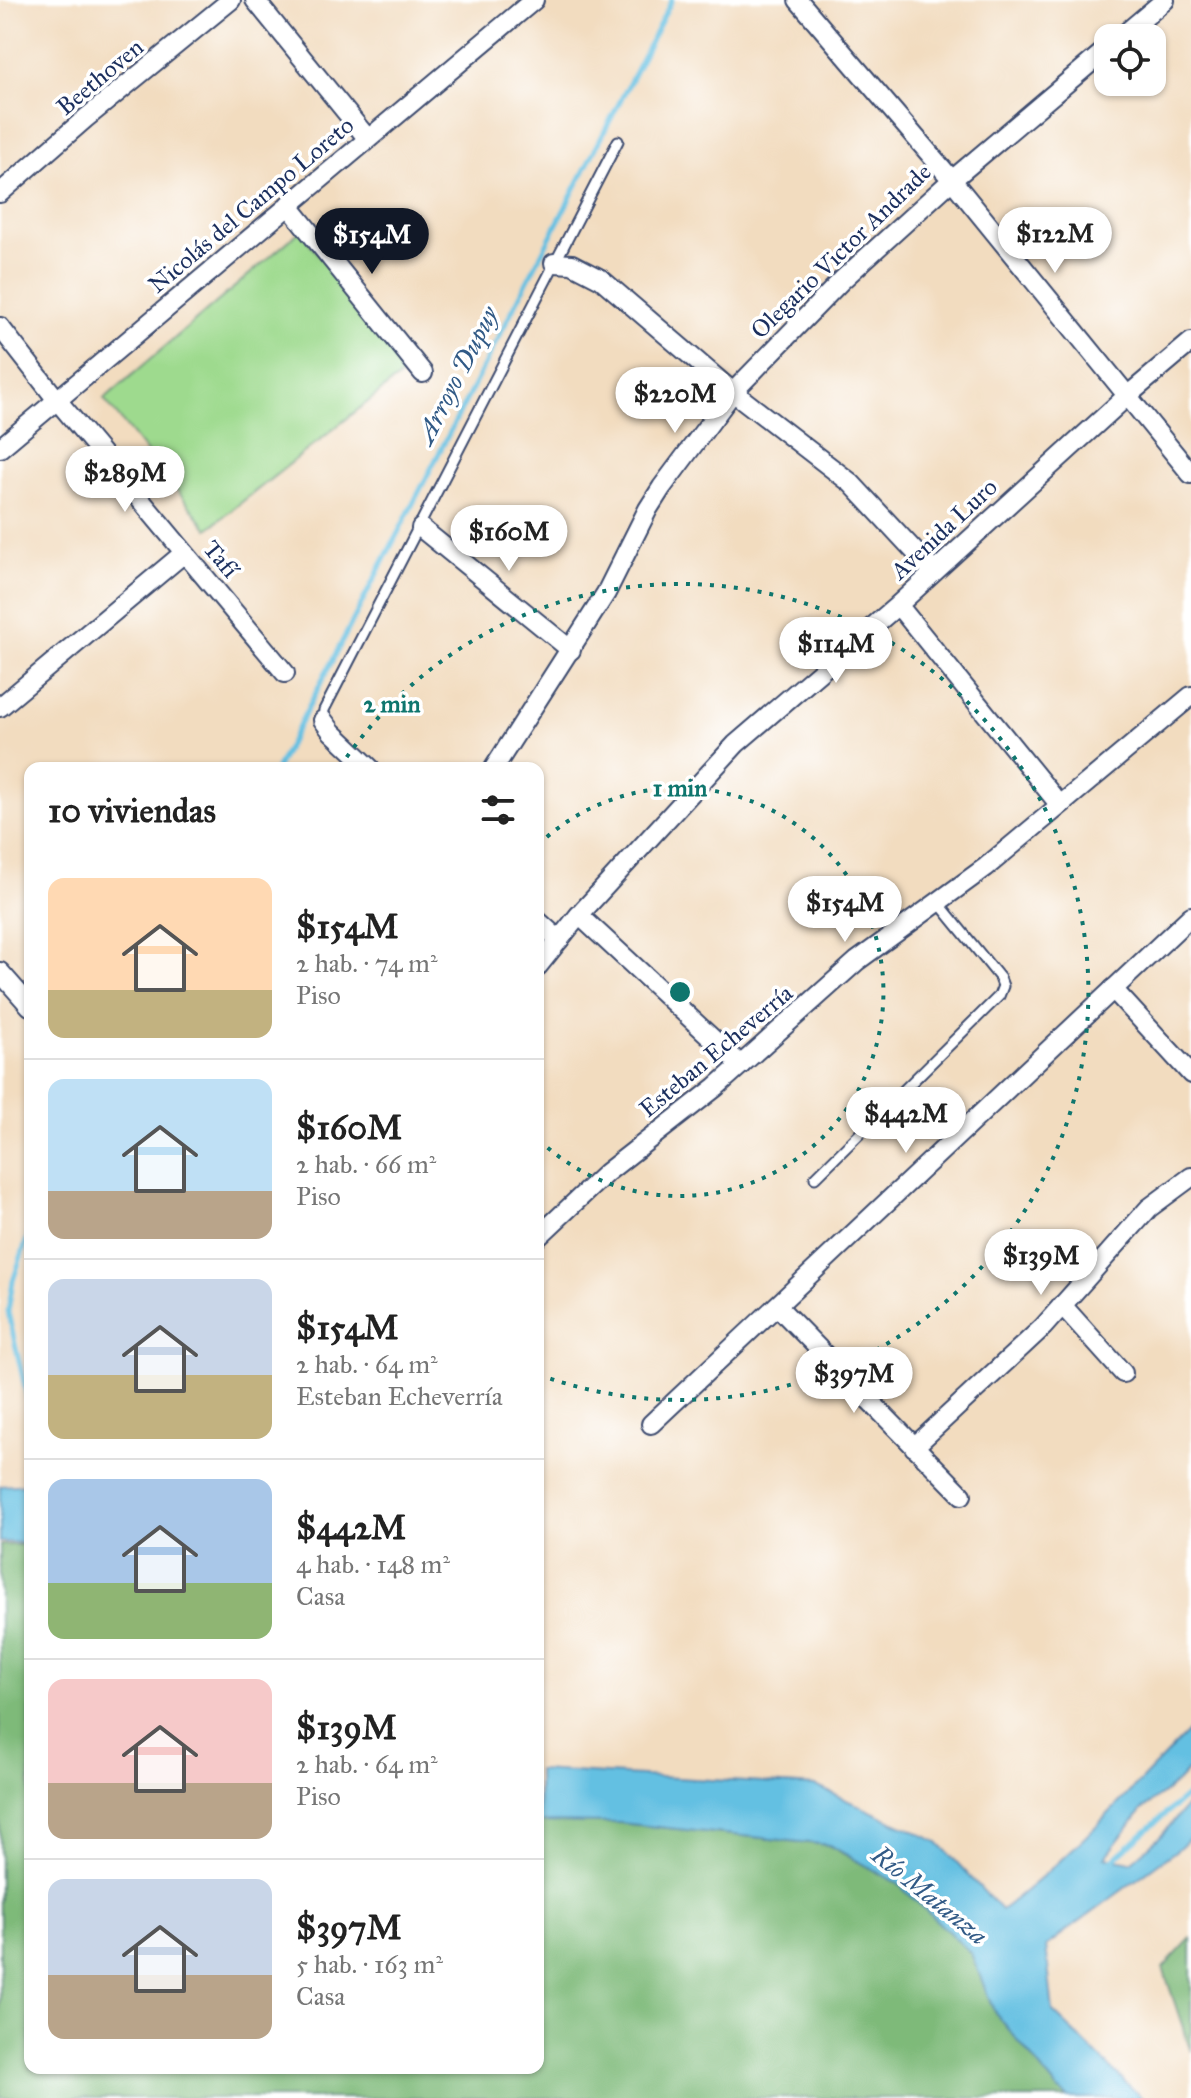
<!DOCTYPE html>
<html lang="es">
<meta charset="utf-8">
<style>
:root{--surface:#fff;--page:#f6f6f6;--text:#222;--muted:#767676;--line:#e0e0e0;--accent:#111827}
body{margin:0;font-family:"IM FELL Great Primer",serif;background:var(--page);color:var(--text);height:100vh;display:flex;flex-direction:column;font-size:30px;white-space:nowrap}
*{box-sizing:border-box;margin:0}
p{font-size:26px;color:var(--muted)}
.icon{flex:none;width:44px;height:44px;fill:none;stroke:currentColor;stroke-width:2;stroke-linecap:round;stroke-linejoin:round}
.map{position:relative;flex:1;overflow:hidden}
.side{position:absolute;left:24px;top:762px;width:520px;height:1312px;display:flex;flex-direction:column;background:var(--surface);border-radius:16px;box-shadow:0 2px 6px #0004}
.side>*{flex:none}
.fabs{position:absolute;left:1094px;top:24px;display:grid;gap:16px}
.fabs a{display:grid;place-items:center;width:72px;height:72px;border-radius:16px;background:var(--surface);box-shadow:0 2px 6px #0004;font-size:40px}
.price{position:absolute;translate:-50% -68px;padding:0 18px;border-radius:28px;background:#fff;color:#222;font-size:26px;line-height:52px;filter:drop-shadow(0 2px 4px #0008)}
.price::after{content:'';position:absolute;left:50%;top:48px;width:24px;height:18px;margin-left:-12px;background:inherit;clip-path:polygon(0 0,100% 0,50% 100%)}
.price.selected{background:var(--accent);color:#fff}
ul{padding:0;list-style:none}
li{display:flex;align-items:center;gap:24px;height:200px;padding:0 24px}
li+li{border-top:2px solid var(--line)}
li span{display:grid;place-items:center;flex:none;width:224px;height:160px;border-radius:16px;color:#555}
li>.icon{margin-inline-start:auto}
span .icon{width:96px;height:96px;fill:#fffc;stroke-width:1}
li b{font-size:34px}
h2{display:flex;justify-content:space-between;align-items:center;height:96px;padding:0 24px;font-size:34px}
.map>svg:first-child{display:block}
.green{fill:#9eda8e;stroke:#5c8476;stroke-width:2}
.forest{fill:#7eba79;stroke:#4c746c;stroke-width:2}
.water{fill:#64c0e2;stroke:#4078a0;stroke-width:2}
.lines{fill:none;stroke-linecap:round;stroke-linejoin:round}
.stream{stroke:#64c0e2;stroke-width:5}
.lane-casing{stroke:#3b496d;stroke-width:13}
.street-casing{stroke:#3b496d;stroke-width:22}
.lane{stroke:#fff;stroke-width:9}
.street{stroke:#fff;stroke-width:18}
.ring{fill:none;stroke:#0f766e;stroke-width:4;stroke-dasharray:4 8}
.labels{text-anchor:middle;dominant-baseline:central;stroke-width:7;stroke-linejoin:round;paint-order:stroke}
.street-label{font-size:24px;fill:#1b2f5e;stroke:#fff}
.water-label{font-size:26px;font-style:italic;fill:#315a86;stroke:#fff}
.centre{fill:#0f766e;stroke:#fff;stroke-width:4}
.ring-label{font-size:24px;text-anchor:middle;font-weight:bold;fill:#0f766e;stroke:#fff;stroke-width:7;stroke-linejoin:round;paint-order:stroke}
</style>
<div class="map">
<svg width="1191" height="2098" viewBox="0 0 1191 2098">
<rect width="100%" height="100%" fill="#fff"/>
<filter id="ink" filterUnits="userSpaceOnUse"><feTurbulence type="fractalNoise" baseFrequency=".0125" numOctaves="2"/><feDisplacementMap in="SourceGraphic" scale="16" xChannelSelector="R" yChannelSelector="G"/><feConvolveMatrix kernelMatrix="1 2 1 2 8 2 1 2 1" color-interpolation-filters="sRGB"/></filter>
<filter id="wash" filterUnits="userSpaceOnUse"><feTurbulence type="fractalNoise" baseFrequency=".006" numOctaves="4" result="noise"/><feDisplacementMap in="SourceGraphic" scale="32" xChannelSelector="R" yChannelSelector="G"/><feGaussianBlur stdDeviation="1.8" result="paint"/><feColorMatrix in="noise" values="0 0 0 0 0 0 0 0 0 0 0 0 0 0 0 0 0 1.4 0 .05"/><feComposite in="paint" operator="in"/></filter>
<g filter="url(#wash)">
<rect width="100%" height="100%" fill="#f2dcbf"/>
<path class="green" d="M300 231 409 369 208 529 104 399Z"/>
<g class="forest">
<path d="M0 1545H30V2068H538V1822L620 1823 828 1845 897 1883 971 1953 994 2011 1057 2089 1069 2098H0Z"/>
<path d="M1191 1938V2052L1163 1968Z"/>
</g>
<g class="water">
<path d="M30 1484V1543L0 1542V1486Z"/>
<path d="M1191 1729V1767L1177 1782 1142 1810 1105 1857 1131 1862 1162 1835 1191 1800V1837L1178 1849 1046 1946 1053 2012 1142 2098H1069L1057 2089 994 2011 971 1953 897 1883 829 1845 620 1823 538 1822V1770L816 1786 938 1842 1001 1910C1071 1858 1130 1790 1191 1729Z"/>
</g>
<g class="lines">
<g class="stream">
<path d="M277 768 672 0"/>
<path d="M30 1230 13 1281 8 1312 30 1410"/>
<path d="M1110 1862 1191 1792"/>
</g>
</g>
</g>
<g filter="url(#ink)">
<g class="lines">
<defs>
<g id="lane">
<path d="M323 720 324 710 618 141"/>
<path d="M815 1178 999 996 1003 986 1000 978 938 902"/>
</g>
<g id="street">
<path d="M255 0 368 139"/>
<path d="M798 0 952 180 1191 474"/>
<path d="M1120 38 1165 0"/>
<path d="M0 193 86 118 231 0"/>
<path d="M288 205 423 373"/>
<path d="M554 263 572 264 601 279 733 392 851 483 933 571"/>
<path d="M0 327 57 400 285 673"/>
<path d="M0 448 534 0"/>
<path d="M421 528 571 650"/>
<path d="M898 605 1059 804"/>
<path d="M0 707 184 553"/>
<path d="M323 720 332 732 370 768"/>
<path d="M494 768 606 593 648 509 662 487 733 392 842 280 952 180 1108 48"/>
<path d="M579 915 741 1065"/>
<path d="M538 921 559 940"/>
<path d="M538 966 579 915 736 744 898 605 1126 397 1191 342"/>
<path d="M0 972 30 1006"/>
<path d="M1113 989 1191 1074"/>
<path d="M538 1237 606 1173 716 1087 857 961 986 867 1191 696"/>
<path d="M1062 1305 1123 1373"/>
<path d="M777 1306 962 1495"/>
<path d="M651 1424 1191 916"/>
<path d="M914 1447 1043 1327 1149 1208 1191 1177"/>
</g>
</defs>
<use href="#lane" class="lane-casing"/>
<use href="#street" class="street-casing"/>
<use href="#lane" class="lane"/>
<use href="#street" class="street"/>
</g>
</g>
<g class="ring">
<path d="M538 845A204 204 0 1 1 538 1139"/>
<path d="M340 767A408 408 0 1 1 540 1375"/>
</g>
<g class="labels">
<g class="street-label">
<text transform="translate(100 77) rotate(-40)">Beethoven</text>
<text transform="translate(251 205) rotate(-40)">Nicolás del Campo Loreto</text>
<text transform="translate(841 251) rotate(-44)">Olegario Victor Andrade</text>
<text transform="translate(944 529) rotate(-43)">Avenida Luro</text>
<text transform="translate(221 559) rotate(50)">Tafí</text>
<text transform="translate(716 1051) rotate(-40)">Esteban Echeverría</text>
</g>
<g class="water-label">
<text transform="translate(457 375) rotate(-63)">Arroyo Dupuy</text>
<text transform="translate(930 1895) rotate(39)">Río Matanza</text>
</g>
</g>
<circle cx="680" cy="992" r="12" class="centre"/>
<g class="ring-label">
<text x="392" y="712">2 min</text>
<text x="680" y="796">1 min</text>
</g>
</svg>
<div class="fabs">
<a><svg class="icon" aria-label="locate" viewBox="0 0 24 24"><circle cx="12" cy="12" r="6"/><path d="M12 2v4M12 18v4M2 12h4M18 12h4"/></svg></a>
</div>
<b class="price" style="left:1055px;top:275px">$122M</b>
<b class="price selected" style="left:372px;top:276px">$154M</b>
<b class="price" style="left:675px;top:435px">$220M</b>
<b class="price" style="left:125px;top:514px">$289M</b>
<b class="price" style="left:509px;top:573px">$160M</b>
<b class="price" style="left:836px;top:685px">$114M</b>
<b class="price" style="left:845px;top:944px">$154M</b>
<b class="price" style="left:906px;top:1155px">$442M</b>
<b class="price" style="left:1041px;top:1297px">$139M</b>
<b class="price" style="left:854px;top:1415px">$397M</b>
<section class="side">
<h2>10 viviendas<svg class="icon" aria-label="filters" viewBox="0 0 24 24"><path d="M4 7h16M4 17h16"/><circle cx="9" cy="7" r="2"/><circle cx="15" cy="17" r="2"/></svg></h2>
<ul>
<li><span style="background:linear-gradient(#ffd9b3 70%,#c2b280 0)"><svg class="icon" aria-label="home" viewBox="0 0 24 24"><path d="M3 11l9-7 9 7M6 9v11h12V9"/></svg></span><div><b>$154M</b><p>2 hab. · 74 m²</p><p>Piso</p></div></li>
<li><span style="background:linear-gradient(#bfe0f5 70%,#b9a48a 0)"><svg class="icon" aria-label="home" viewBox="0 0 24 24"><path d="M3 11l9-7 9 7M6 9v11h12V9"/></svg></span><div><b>$160M</b><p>2 hab. · 66 m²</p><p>Piso</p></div></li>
<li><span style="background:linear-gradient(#c9d6e8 60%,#c2b280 0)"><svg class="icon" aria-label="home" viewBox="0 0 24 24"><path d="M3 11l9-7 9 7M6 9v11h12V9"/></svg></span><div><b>$154M</b><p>2 hab. · 64 m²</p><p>Esteban Echeverría</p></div></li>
<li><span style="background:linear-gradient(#a9c7e8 65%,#8fb573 0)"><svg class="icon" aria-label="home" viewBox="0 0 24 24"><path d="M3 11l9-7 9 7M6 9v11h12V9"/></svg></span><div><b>$442M</b><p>4 hab. · 148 m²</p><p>Casa</p></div></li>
<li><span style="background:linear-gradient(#f6c9c9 65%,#b9a48a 0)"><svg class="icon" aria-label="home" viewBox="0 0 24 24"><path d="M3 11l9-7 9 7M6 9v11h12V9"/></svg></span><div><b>$139M</b><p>2 hab. · 64 m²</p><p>Piso</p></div></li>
<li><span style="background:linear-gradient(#c9d6e8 60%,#b9a48a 0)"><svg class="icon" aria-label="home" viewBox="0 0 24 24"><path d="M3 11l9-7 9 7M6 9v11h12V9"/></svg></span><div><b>$397M</b><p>5 hab. · 163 m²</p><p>Casa</p></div></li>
</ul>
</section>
</div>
